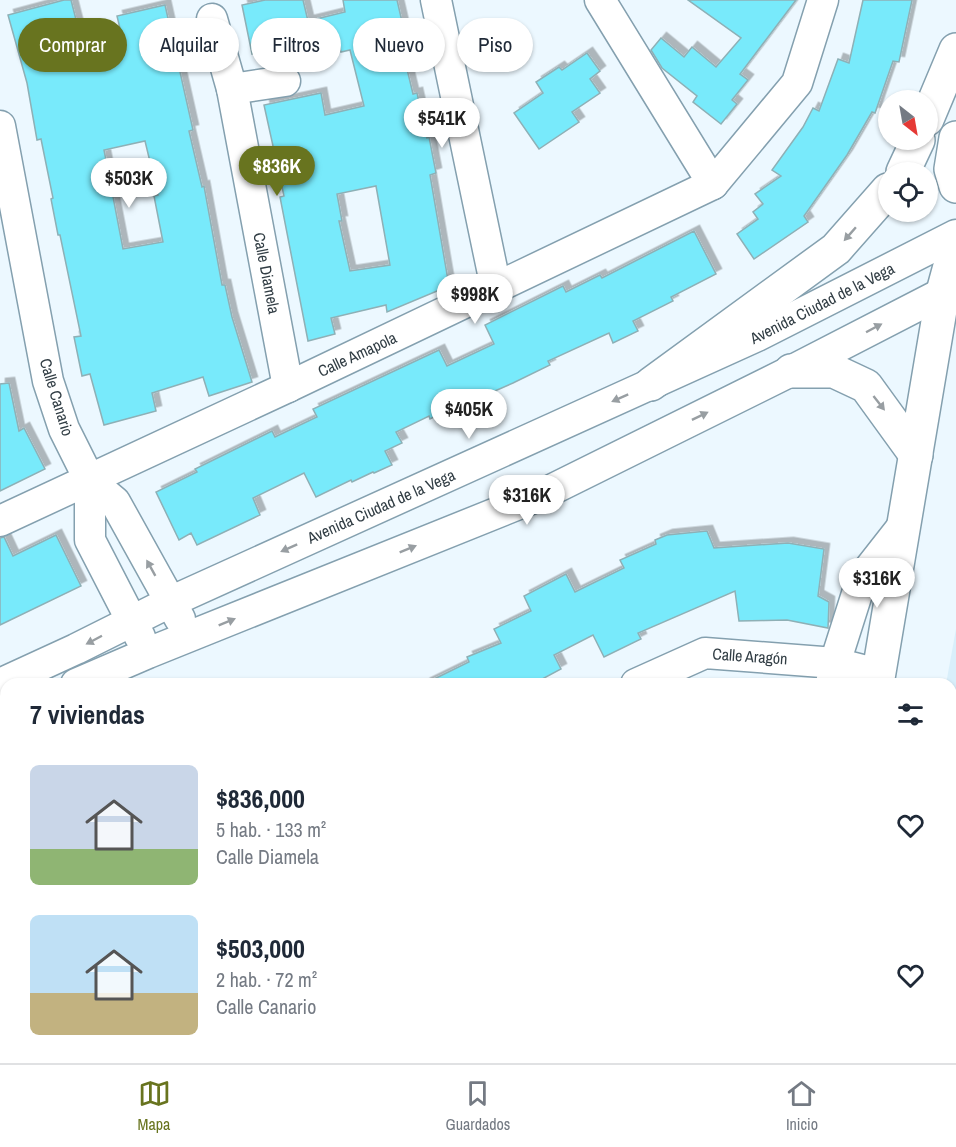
<!DOCTYPE html>
<html lang="es">
<meta charset="utf-8">
<style>
:root{--surface:#fff;--page:#f6f6f7;--text:#1f2937;--muted:#747a83;--line:#e0e1e3;--accent:#68741f}
body{margin:0;font-family:"Archivo Narrow",sans-serif;background:var(--page);color:var(--text);height:100vh;display:flex;flex-direction:column;font-size:22px;white-space:nowrap}
*{box-sizing:border-box;margin:0}
p{font-size:20px;color:var(--muted)}
.icon{flex:none;width:33px;height:33px;fill:none;stroke:currentColor;stroke-width:2;stroke-linecap:round;stroke-linejoin:round}
.map{position:relative;flex:1;overflow:hidden}
.side{position:absolute;left:0px;top:678px;width:957px;height:386px;display:flex;flex-direction:column;background:var(--surface);border-radius:18px 18px 0 0;box-shadow:0 2px 4px #0004}
.side>*{flex:none}
.top-card{position:absolute;left:18px;top:18px;width:600px;height:54px;display:flex;gap:12px}
.needle{width:39px;rotate:149deg}
.buttons{position:absolute;left:878px;top:90px;display:grid;gap:12px}
.buttons a{display:grid;place-items:center;width:60px;height:60px;border-radius:50%;background:var(--surface);box-shadow:0 2px 4px #0004;font-size:30px}
.price{position:absolute;translate:-50% -51px;padding:0 14px;border-radius:21px;background:#fff;color:#222;font-size:20px;line-height:39px;filter:drop-shadow(0 2px 3px #0008)}
.price::after{content:'';position:absolute;left:50%;top:36px;width:18px;height:14px;margin-left:-9px;background:inherit;clip-path:polygon(0 0,100% 0,50% 100%)}
.price.current{background:var(--accent);color:#fff}
ul{padding:0;list-style:none}
li{display:flex;align-items:center;gap:18px;height:150px;padding:0 30px}
li span{display:grid;place-items:center;flex:none;width:168px;height:120px;border-radius:9px;color:#555}
li>.icon{margin-inline-start:auto}
span .icon{width:72px;height:72px;fill:#fffc;stroke-width:1}
li b{font-size:26px}
h2{display:flex;justify-content:space-between;align-items:center;height:72px;padding:0 30px;font-size:26px}
.chip{padding:0 21px;border-radius:27px;background:var(--surface);box-shadow:0 2px 4px #0004;font-size:21px;line-height:54px}
.chip.current{background:var(--accent);color:#fff}
.tab-bar{display:flex;justify-content:space-around;align-items:center;height:84px;border-top:2px solid var(--line);background:var(--surface);font-size:16px;color:var(--muted)}
.tab-bar a{display:grid;justify-items:center;gap:3px}
.tab-bar .current{color:var(--accent)}
.map>svg:first-child{display:block}
.built{fill:#d9effb}
.building{fill:#78eafb;stroke:#8eb0b6;stroke-width:1.5;fill-rule:evenodd;filter:url(#shadow)}
.lines{fill:none;stroke-linecap:round;stroke-linejoin:round}
.minor-casing{stroke:#84a0af;stroke-width:33}
.major-casing{stroke:#84a0af;stroke-width:36}
.minor{stroke:#fff;stroke-width:30}
.major{stroke:#fff;stroke-width:33}
.oneway{fill:#989ea2}
.labels{text-anchor:middle;dominant-baseline:central;stroke-width:4.5;stroke-linejoin:round;paint-order:stroke}
.street-label{font-size:16px;fill:#313d44;stroke:#fff}
</style>
<div class="map">
<svg width="956" height="1063" viewBox="0 0 956 1063">
<defs>
<filter id="shadow"><feDropShadow dx="5.5" dy="-5.5" stdDeviation="0" flood-color="#0004"/></filter>
</defs>
<rect width="100%" height="100%" fill="#ecf8ff"/>
<path class="built" d="M956 629V1063H876L877 1058H951V684H946Z"/>
<g class="building">
<path d="M64 0H71L84 51 123 41 117 16 165 5 193 130 189 131 202 187 204 186 222 285H225L232 317 252 382 209 396 203 377 152 393 156 411 104 425 90 374 82 376 74 337 81 336 60 235H58L51 199 53 198 41 139 37 140 27 83 8 15ZM145 141 158 195 154 196 163 242 123 249 104 150Z"/>
<path d="M265 0H303L308 21 345 12 343 0H397L406 39 400 40 413 94 417 93 427 138 429 137 436 173 430 175 449 286 387 312 386 305 331 318 335 334 308 341 280 197 284 196 264 105 321 93 325 115 364 106 350 50 341 52 337 35 252 54 242 5ZM376 186 390 265 350 271 339 221H342L337 194Z"/>
<path d="M688 0H796L740 74 748 80 732 100 737 104 721 124 693 102 697 96 662 68 651 50 661 38 684 57 692 47 716 67 741 38Z"/>
<path d="M863 0H912L899 62 893 61 875 113 872 112 847 155 804 216 808 222 754 259 737 234 758 219 753 212 763 204 755 194 781 176 772 170 803 127 813 108 819 111 838 59 849 63Z"/>
<path d="M587 53 600 71 590 79 600 93 572 112 579 122 539 149 514 113 543 93 536 82 559 67 562 70Z"/>
<path d="M694 231 716 274 671 297 673 301 633 321 638 331 613 343 609 333 548 361 550 365 513 383 472 401 471 399 430 419 429 416 396 432 402 443 385 451 392 465 374 473 373 472 352 482 351 480 316 497 304 473 253 498 260 515 197 545 191 533 179 540 156 492 197 472 195 469 272 431 275 437 317 417 313 409 439 350 447 366 494 344 485 325 563 286 566 292 600 275 602 278Z"/>
<path d="M9 383 19 431 24 428 45 469 0 491V384Z"/>
<path d="M707 531 714 548 788 543 824 549 818 596 829 602 828 628 787 620 739 621 735 591 638 633 641 639 604 657 593 635 554 655 561 669 533 684H424L469 662 467 657 501 643 494 629 531 611 524 596 566 574 575 592 624 568 620 560 656 544 655 540 667 535Z"/>
<path d="M56 535 81 586 0 625V538L4 537 13 556Z"/>
</g>
<g class="lines">
<defs>
<g id="minor">
<path d="M436 0 496 288"/>
<path d="M600 0 713 184"/>
<path d="M212 19 232 89 288 387"/>
<path d="M232 89 285 81"/>
<path d="M0 126 48 381 64 429 90 481 115 502 180 619"/>
<path d="M90 481V540L140 637"/>
<path d="M0 521 288 387 713 184 797 83 823 0"/>
<path d="M0 684 76 649 170 602 757 336 956 235"/>
<path d="M76 684 148 653 541 495 791 371 956 286"/>
<path d="M636 684 705 653 835 663 878 674"/>
<path d="M831 684 835 663 862 578 902 527"/>
<path d="M0 717 6 714"/>
<path d="M0 979 6 977"/>
<path d="M306 1063 307 1058"/>
<path d="M535 1063 536 1058"/>
<path d="M765 1063 766 1058"/>
</g>
<g id="major">
<path d="M927 119 956 50"/>
<path d="M956 138 951 169 956 186"/>
<path d="M903 172 918 140"/>
<path d="M791 371H834L866 386 916 455"/>
<path d="M651 384 836 249 888 190"/>
<path d="M877 684 943 292 956 244"/>
<path d="M813 1063 814 1058"/>
</g>
</defs>
<use href="#minor" class="minor-casing"/>
<use href="#major" class="major-casing"/>
<use href="#minor" class="minor"/>
<use href="#major" class="major"/>
</g>
<defs><path id="oneway-solid" d="M-6-.8H1V-3.2L6.5 0L1 3.2V.8H-6Z" transform="scale(1.5)"/></defs>
<g class="oneway">
<use href="#oneway-solid" transform="translate(850 234) rotate(131)"/>
<use href="#oneway-solid" transform="translate(874 328) rotate(-28)"/>
<use href="#oneway-solid" transform="translate(620 398) rotate(156)"/>
<use href="#oneway-solid" transform="translate(879 403) rotate(52)"/>
<use href="#oneway-solid" transform="translate(700 416) rotate(-26)"/>
<use href="#oneway-solid" transform="translate(289 548) rotate(156)"/>
<use href="#oneway-solid" transform="translate(408 549) rotate(-22)"/>
<use href="#oneway-solid" transform="translate(151 568) rotate(-119)"/>
<use href="#oneway-solid" transform="translate(227 622) rotate(-22)"/>
<use href="#oneway-solid" transform="translate(94 640) rotate(152)"/>
</g>
<g class="labels">
<g class="street-label">
<text transform="translate(267 273) rotate(79)">Calle Diamela</text>
<text transform="translate(822 303) rotate(-27)">Avenida Ciudad de la Vega</text>
<text transform="translate(357 354) rotate(-25)">Calle Amapola</text>
<text transform="translate(57 397) rotate(73)">Calle Canario</text>
<text transform="translate(381 506) rotate(-24)">Avenida Ciudad de la Vega</text>
<text transform="translate(750 656) rotate(4)">Calle Aragón</text>
</g>
</g>
</svg>
<div class="buttons">
<a><svg class="needle" viewBox="-14 -14 28 28"><path d="M0-13l5 13h-10z" fill="#e53935"/><path d="M0 13l5-13h-10z" fill="#747a83"/></svg></a>
<a><svg class="icon" aria-label="locate" viewBox="0 0 24 24"><circle cx="12" cy="12" r="6"/><path d="M12 2v4M12 18v4M2 12h4M18 12h4"/></svg></a>
</div>
<b class="price" style="left:442px;top:149px">$541K</b>
<b class="price current" style="left:277px;top:197px">$836K</b>
<b class="price" style="left:129px;top:209px">$503K</b>
<b class="price" style="left:475px;top:325px">$998K</b>
<b class="price" style="left:469px;top:440px">$405K</b>
<b class="price" style="left:527px;top:526px">$316K</b>
<b class="price" style="left:877px;top:609px">$316K</b>
<div class="top-card">
<a class="chip current">Comprar</a>
<a class="chip">Alquilar</a>
<a class="chip">Filtros</a>
<a class="chip">Nuevo</a>
<a class="chip">Piso</a>
</div>
<section class="side">
<h2>7 viviendas<svg class="icon" aria-label="filters" viewBox="0 0 24 24"><path d="M4 7h16M4 17h16"/><circle cx="9" cy="7" r="2"/><circle cx="15" cy="17" r="2"/></svg></h2>
<ul>
<li><span style="background:linear-gradient(#c9d6e8 70%,#8fb573 0)"><svg class="icon" aria-label="home" viewBox="0 0 24 24"><path d="M3 11l9-7 9 7M6 9v11h12V9"/></svg></span><div><b>$836,000</b><p>5 hab. · 133 m²</p><p>Calle Diamela</p></div><svg class="icon" aria-label="heart" viewBox="0 0 24 24"><path d="M12 20l-8-8c-3-5 5-10 8-4 3-6 11-1 8 4z"/></svg></li>
<li><span style="background:linear-gradient(#bfe0f5 65%,#c2b280 0)"><svg class="icon" aria-label="home" viewBox="0 0 24 24"><path d="M3 11l9-7 9 7M6 9v11h12V9"/></svg></span><div><b>$503,000</b><p>2 hab. · 72 m²</p><p>Calle Canario</p></div><svg class="icon" aria-label="heart" viewBox="0 0 24 24"><path d="M12 20l-8-8c-3-5 5-10 8-4 3-6 11-1 8 4z"/></svg></li>
</ul>
</section>
</div>
<nav class="tab-bar">
<a class="current"><svg class="icon" aria-label="map" viewBox="0 0 24 24"><path d="M3 6l6-2 6 2 6-2v14l-6 2-6-2-6 2zM9 4v14M15 6v14"/></svg>Mapa</a>
<a><svg class="icon" aria-label="saved" viewBox="0 0 24 24"><path d="M7 4h10v16l-5-4-5 4z"/></svg>Guardados</a>
<a><svg class="icon" aria-label="home" viewBox="0 0 24 24"><path d="M3 11l9-7 9 7M6 9v11h12V9"/></svg>Inicio</a>
</nav>
